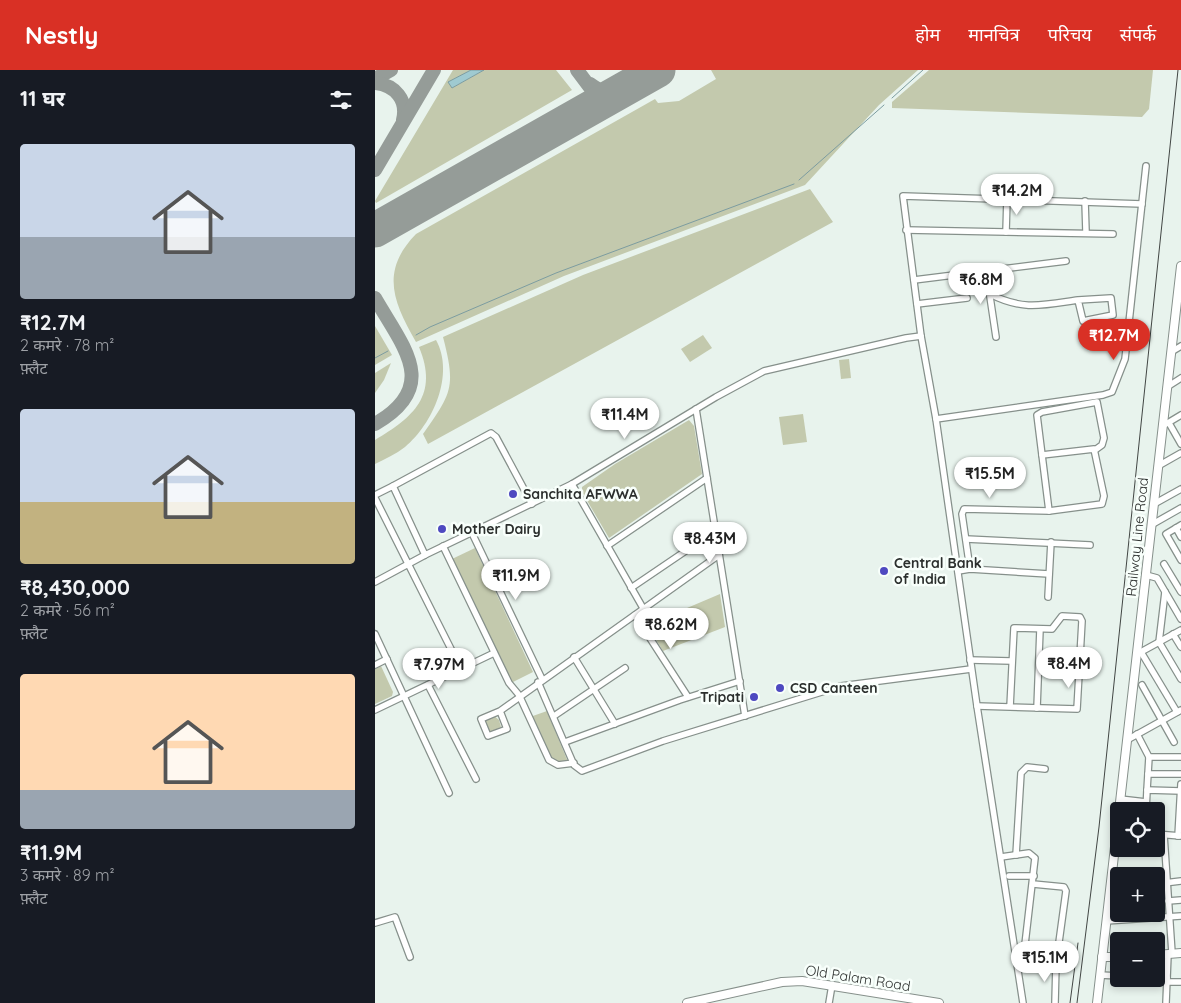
<!DOCTYPE html>
<html lang="hi">
<meta charset="utf-8">
<style>
:root{--surface:#171b24;--page:#242831;--text:#f1f3f6;--muted:#9ea1a6;--accent:#d93025}
body{margin:0;font-family:Quicksand,"Noto Sans Devanagari",sans-serif;background:var(--page);color:var(--text);height:100vh;display:flex;flex-direction:column;font-size:19px;white-space:nowrap}
*{box-sizing:border-box;margin:0}
p{font-size:16px;color:var(--muted)}
.icon{flex:none;width:28px;height:28px;fill:none;stroke:currentColor;stroke-width:2;stroke-linecap:round;stroke-linejoin:round}
.map{position:relative;flex:1;overflow:hidden}
.details{display:flex;flex-direction:column;background:var(--surface);width:375px}
.details>*{flex:none}
.fabs{position:absolute;left:735px;top:732px;display:grid;gap:10px}
.fabs a{display:grid;place-items:center;width:55px;height:55px;border-radius:5px;background:var(--surface);box-shadow:0 2px 8px #0003;font-size:25px}
.price{position:absolute;translate:-50% -42px;padding:0 11px;border-radius:18px;background:#fff;color:#222;font-size:16px;line-height:32px;filter:drop-shadow(0 1px 2px #0008)}
.price::after{content:'';position:absolute;left:50%;top:30px;width:15px;height:11px;margin-left:-8px;background:inherit;clip-path:polygon(0 0,100% 0,50% 100%)}
.price.selected{background:var(--accent);color:#fff}
ul{padding:0;list-style:none}
li{display:grid;align-content:center;gap:10px;height:265px;padding:0 20px}
li span{display:grid;place-items:center;height:155px;border-radius:5px;color:#555}
li>.icon{margin-inline-start:auto}
span .icon{width:90px;height:90px;fill:#fffc;stroke-width:1}
li b{font-size:21px}
h2{display:flex;justify-content:space-between;align-items:center;height:60px;padding:0 20px;font-size:21px}
header{display:flex;align-items:center;gap:30px;box-sizing:border-box;height:70px;padding:0 25px;background:var(--accent);color:#fff}
header strong{font-size:24px}
nav{display:flex;gap:28px;margin-inline-start:auto;font-size:18px}
main{display:flex;flex:1;min-height:0}
.map>svg:first-child{display:block}
.green{fill:#c3c9ad}
.water{fill:#9fcad1;stroke:#7c9ca0}
.lines{fill:none;stroke-linecap:round;stroke-linejoin:round}
.stream{stroke:#7c9ca0;stroke-width:1}
.taxiway{stroke:#959c98;stroke-width:14}
.runway{stroke:#959c98;stroke-width:35}
.minor-casing{stroke:#86908b;stroke-width:8}
.tertiary-casing{stroke:#86908b;stroke-width:10}
.minor{stroke:#fff;stroke-width:5.5}
.tertiary{stroke:#fff;stroke-width:8}
.rail{stroke:#424644;stroke-width:1}
.poi-dot{fill:#4e49c0;stroke:#f8fffb;stroke-width:2}
.labels{text-anchor:middle;dominant-baseline:central;stroke-width:5;stroke-linejoin:round;paint-order:stroke}
.poi-label{font-size:14px;font-weight:bold;fill:#2b2f2d;stroke:#f8fffb;text-anchor:start}
.street-label{font-size:14px;fill:#2b2f2d;stroke:#f8fffb}
</style>
<header>
<strong>Nestly</strong>
<nav><a>होम</a><a>मानचित्र</a><a>परिचय</a><a>संपर्क</a></nav>
</header>
<main>
<section class="details">
<h2>11 घर<svg class="icon" aria-label="filters" viewBox="0 0 24 24"><path d="M4 7h16M4 17h16"/><circle cx="9" cy="7" r="2"/><circle cx="15" cy="17" r="2"/></svg></h2>
<ul>
<li><span style="background:linear-gradient(#c9d6e8 60%,#9aa5b1 0)"><svg class="icon" aria-label="home" viewBox="0 0 24 24"><path d="M3 11l9-7 9 7M6 9v11h12V9"/></svg></span><div><b>₹12.7M</b><p>2 कमरे · 78 m²</p><p>फ़्लैट</p></div></li>
<li><span style="background:linear-gradient(#c9d6e8 60%,#c2b280 0)"><svg class="icon" aria-label="home" viewBox="0 0 24 24"><path d="M3 11l9-7 9 7M6 9v11h12V9"/></svg></span><div><b>₹8,430,000</b><p>2 कमरे · 56 m²</p><p>फ़्लैट</p></div></li>
<li><span style="background:linear-gradient(#ffd9b3 75%,#9aa5b1 0)"><svg class="icon" aria-label="home" viewBox="0 0 24 24"><path d="M3 11l9-7 9 7M6 9v11h12V9"/></svg></span><div><b>₹11.9M</b><p>3 कमरे · 89 m²</p><p>फ़्लैट</p></div></li>
</ul>
</section>
<div class="map">
<svg width="806" height="933" viewBox="0 0 806 933">
<rect width="100%" height="100%" fill="#e8f3ed"/>
<g class="green">
<path d="M78 0H96L74 12 77 18 109 0H181L197 20 1 133 0 131Z"/>
<path d="M336 0H543L504 35 430 115 189 206 41 272C18 232 5 201 41 164L280 29 283 33 304 31 341 9Z"/>
<path d="M554 0H778L774 39 767 47 517 38V32Z"/>
<path d="M435 119 458 152 53 374 48 364C77 323 81 317 68 267L208 205Z"/>
<path d="M0 256 17 285 0 295Z"/>
<path d="M328 265 337 278 315 292 306 279Z"/>
<path d="M61 270C80 304 58 354 30 377 21 384 10 389 0 394V370C39 347 64 325 44 277Z"/>
<path d="M474 289 476 308 466 309 464 290Z"/>
<path d="M16 293 9 310 0 323V303Z"/>
<path d="M428 344 432 372 408 375 404 347Z"/>
<path d="M314 350 319 356 327 404 234 468 207 422V417L240 394Z"/>
<path d="M100 478 158 602 136 613 77 489Z"/>
<path d="M345 524 350 557 288 581 272 555Z"/>
<path d="M6 596 18 622 17 626 0 634V599Z"/>
<path d="M172 641 193 692 176 690 155 647Z"/>
<path d="M118 645 124 650 126 657 113 664 108 651Z"/>
</g>
<path class="water" d="M96 0H109L77 18 73 12Z"/>
<g class="lines">
<g class="stream">
<path d="M517 28 548 0"/>
<path d="M424 110 509 35"/>
<path d="M41 265 55 257 181 203 419 114"/>
<path d="M0 288 13 281"/>
</g>
<g class="taxiway">
<path d="M202 0 220 24 218 35 208 42"/>
<path d="M0 9 16 0"/>
<path d="M266 9 280 0"/>
<path d="M0 13C20 15 33 30 28 50"/>
<path d="M215 14C226 22 234 26 247 20"/>
<path d="M250 19 264 0"/>
<path d="M0 100 59 0"/>
<path d="M0 163 13 153"/>
<path d="M0 228C28 277 66 316 0 354"/>
</g>
<path class="runway" d="M0 160 283 0"/>
<defs>
<g id="minor">
<path d="M710 131 711 162"/>
<path d="M531 160 738 164"/>
<path d="M631 162 632 128"/>
<path d="M611 200 621 267"/>
<path d="M539 210 691 191"/>
<path d="M615 224C648 241 668 235 703 230L708 251 738 245 736 228 703 230"/>
<path d="M542 234 592 228"/>
<path d="M796 282 806 276"/>
<path d="M792 317 806 308"/>
<path d="M321 339 370 646"/>
<path d="M561 349 728 325 737 322 750 289 771 96"/>
<path d="M794 353 806 374"/>
<path d="M791 354 806 345"/>
<path d="M783 396 806 383"/>
<path d="M197 414 268 538"/>
<path d="M18 416 116 363 121 367 157 434"/>
<path d="M0 425 18 416 50 485 197 414 341 327 389 301 531 268 546 266"/>
<path d="M0 428 80 587"/>
<path d="M779 434 806 419"/>
<path d="M674 441 662 345 667 342 722 332 729 368 727 375 720 380"/>
<path d="M776 455 806 438"/>
<path d="M806 455 791 464 806 490"/>
<path d="M801 458 806 467"/>
<path d="M97 463 167 609"/>
<path d="M591 469 715 475"/>
<path d="M68 476 134 613 144 625 174 690 183 695 199 693"/>
<path d="M232 476 332 408"/>
<path d="M789 494 806 522"/>
<path d="M595 499 587 444 589 439 674 441 727 434 729 426 719 379 667 385"/>
<path d="M583 501 595 499 674 504"/>
<path d="M771 505 782 508 806 549"/>
<path d="M0 512 50 485"/>
<path d="M256 518 340 461"/>
<path d="M790 522 784 572 806 609"/>
<path d="M673 527 676 472"/>
<path d="M260 545 313 627"/>
<path d="M0 564 74 723"/>
<path d="M798 564 806 577"/>
<path d="M766 582 802 642"/>
<path d="M764 583 806 560"/>
<path d="M199 587 240 654"/>
<path d="M595 590 636 591"/>
<path d="M0 595 12 589"/>
<path d="M163 612 199 695 207 701 288 671 466 616 596 599"/>
<path d="M53 615 101 709"/>
<path d="M767 615 799 672"/>
<path d="M602 636 702 639 707 551 705 547 687 546 677 559 639 558 635 637"/>
<path d="M662 638 665 559"/>
<path d="M0 640 119 583"/>
<path d="M125 641 132 659 113 666 106 649 125 641 344 485"/>
<path d="M179 646 250 598"/>
<path d="M762 664 774 687H806"/>
<path d="M752 670 806 640"/>
<path d="M190 672 305 630 365 611"/>
<path d="M773 704H806"/>
<path d="M772 720 774 687"/>
<path d="M745 729 771 732"/>
<path d="M771 741 772 720 806 721"/>
<path d="M781 764 806 766"/>
<path d="M789 765 797 883"/>
<path d="M803 766 806 714"/>
<path d="M641 785 646 703 652 697 670 699"/>
<path d="M626 787 654 783 660 788 649 883 656 891 681 894"/>
<path d="M634 806H659"/>
<path d="M658 814 689 817 691 821 681 894 680 933"/>
<path d="M781 814 806 811"/>
<path d="M793 831 806 830"/>
<path d="M731 851 806 846"/>
<path d="M0 853 20 847 35 887"/>
<path d="M725 905 744 906"/>
<path d="M781 908H792"/>
<path d="M792 912H806"/>
<path d="M454 933 457 915"/>
<path d="M648 933 602 636 561 349 546 266 528 126 767 134"/>
<path d="M791 933 793 884"/>
</g>
<g id="tertiary">
<path d="M744 741 806 196"/>
<path d="M781 885 806 883"/>
<path d="M727 887H744"/>
<path d="M312 933 407 912 427 911 564 933"/>
<path d="M722 933 744 742"/>
</g>
</defs>
<use href="#minor" class="minor-casing"/>
<use href="#tertiary" class="tertiary-casing"/>
<use href="#minor" class="minor"/>
<use href="#tertiary" class="tertiary"/>
<g class="rail">
<path d="M695 933 703 873"/>
<path d="M702 933 724 757 803 0"/>
</g>
</g>
<g class="poi-dot">
<circle cx="138" cy="424" r="5"/>
<circle cx="67" cy="459" r="5"/>
<circle cx="509" cy="501" r="5"/>
<circle cx="405" cy="618" r="5"/>
<circle cx="379" cy="627" r="5"/>
</g>
<g class="labels">
<g class="poi-label">
<text x="148" y="424">Sanchita AFWWA</text>
<text x="77" y="459">Mother Dairy</text>
<text x="519" y="493">Central Bank<tspan x="519" dy="16">of India</tspan></text>
<text x="415" y="618">CSD Canteen</text>
<text x="369" y="627" text-anchor="end">Tripati</text>
</g>
<g class="street-label">
<text transform="translate(762 467) rotate(-84)">Railway Line Road</text>
<text transform="translate(483 908) rotate(9)">Old Palam Road</text>
</g>
</g>
</svg>
<div class="fabs">
<a><svg class="icon" aria-label="locate" viewBox="0 0 24 24"><circle cx="12" cy="12" r="6"/><path d="M12 2v4M12 18v4M2 12h4M18 12h4"/></svg></a>
<a>+</a>
<a>−</a>
</div>
<b class="price" style="left:642px;top:146px">₹14.2M</b>
<b class="price" style="left:606px;top:235px">₹6.8M</b>
<b class="price selected" style="left:739px;top:291px">₹12.7M</b>
<b class="price" style="left:250px;top:370px">₹11.4M</b>
<b class="price" style="left:615px;top:429px">₹15.5M</b>
<b class="price" style="left:335px;top:494px">₹8.43M</b>
<b class="price" style="left:141px;top:531px">₹11.9M</b>
<b class="price" style="left:296px;top:580px">₹8.62M</b>
<b class="price" style="left:694px;top:619px">₹8.4M</b>
<b class="price" style="left:64px;top:620px">₹7.97M</b>
<b class="price" style="left:670px;top:913px">₹15.1M</b>
</div>
</main>
